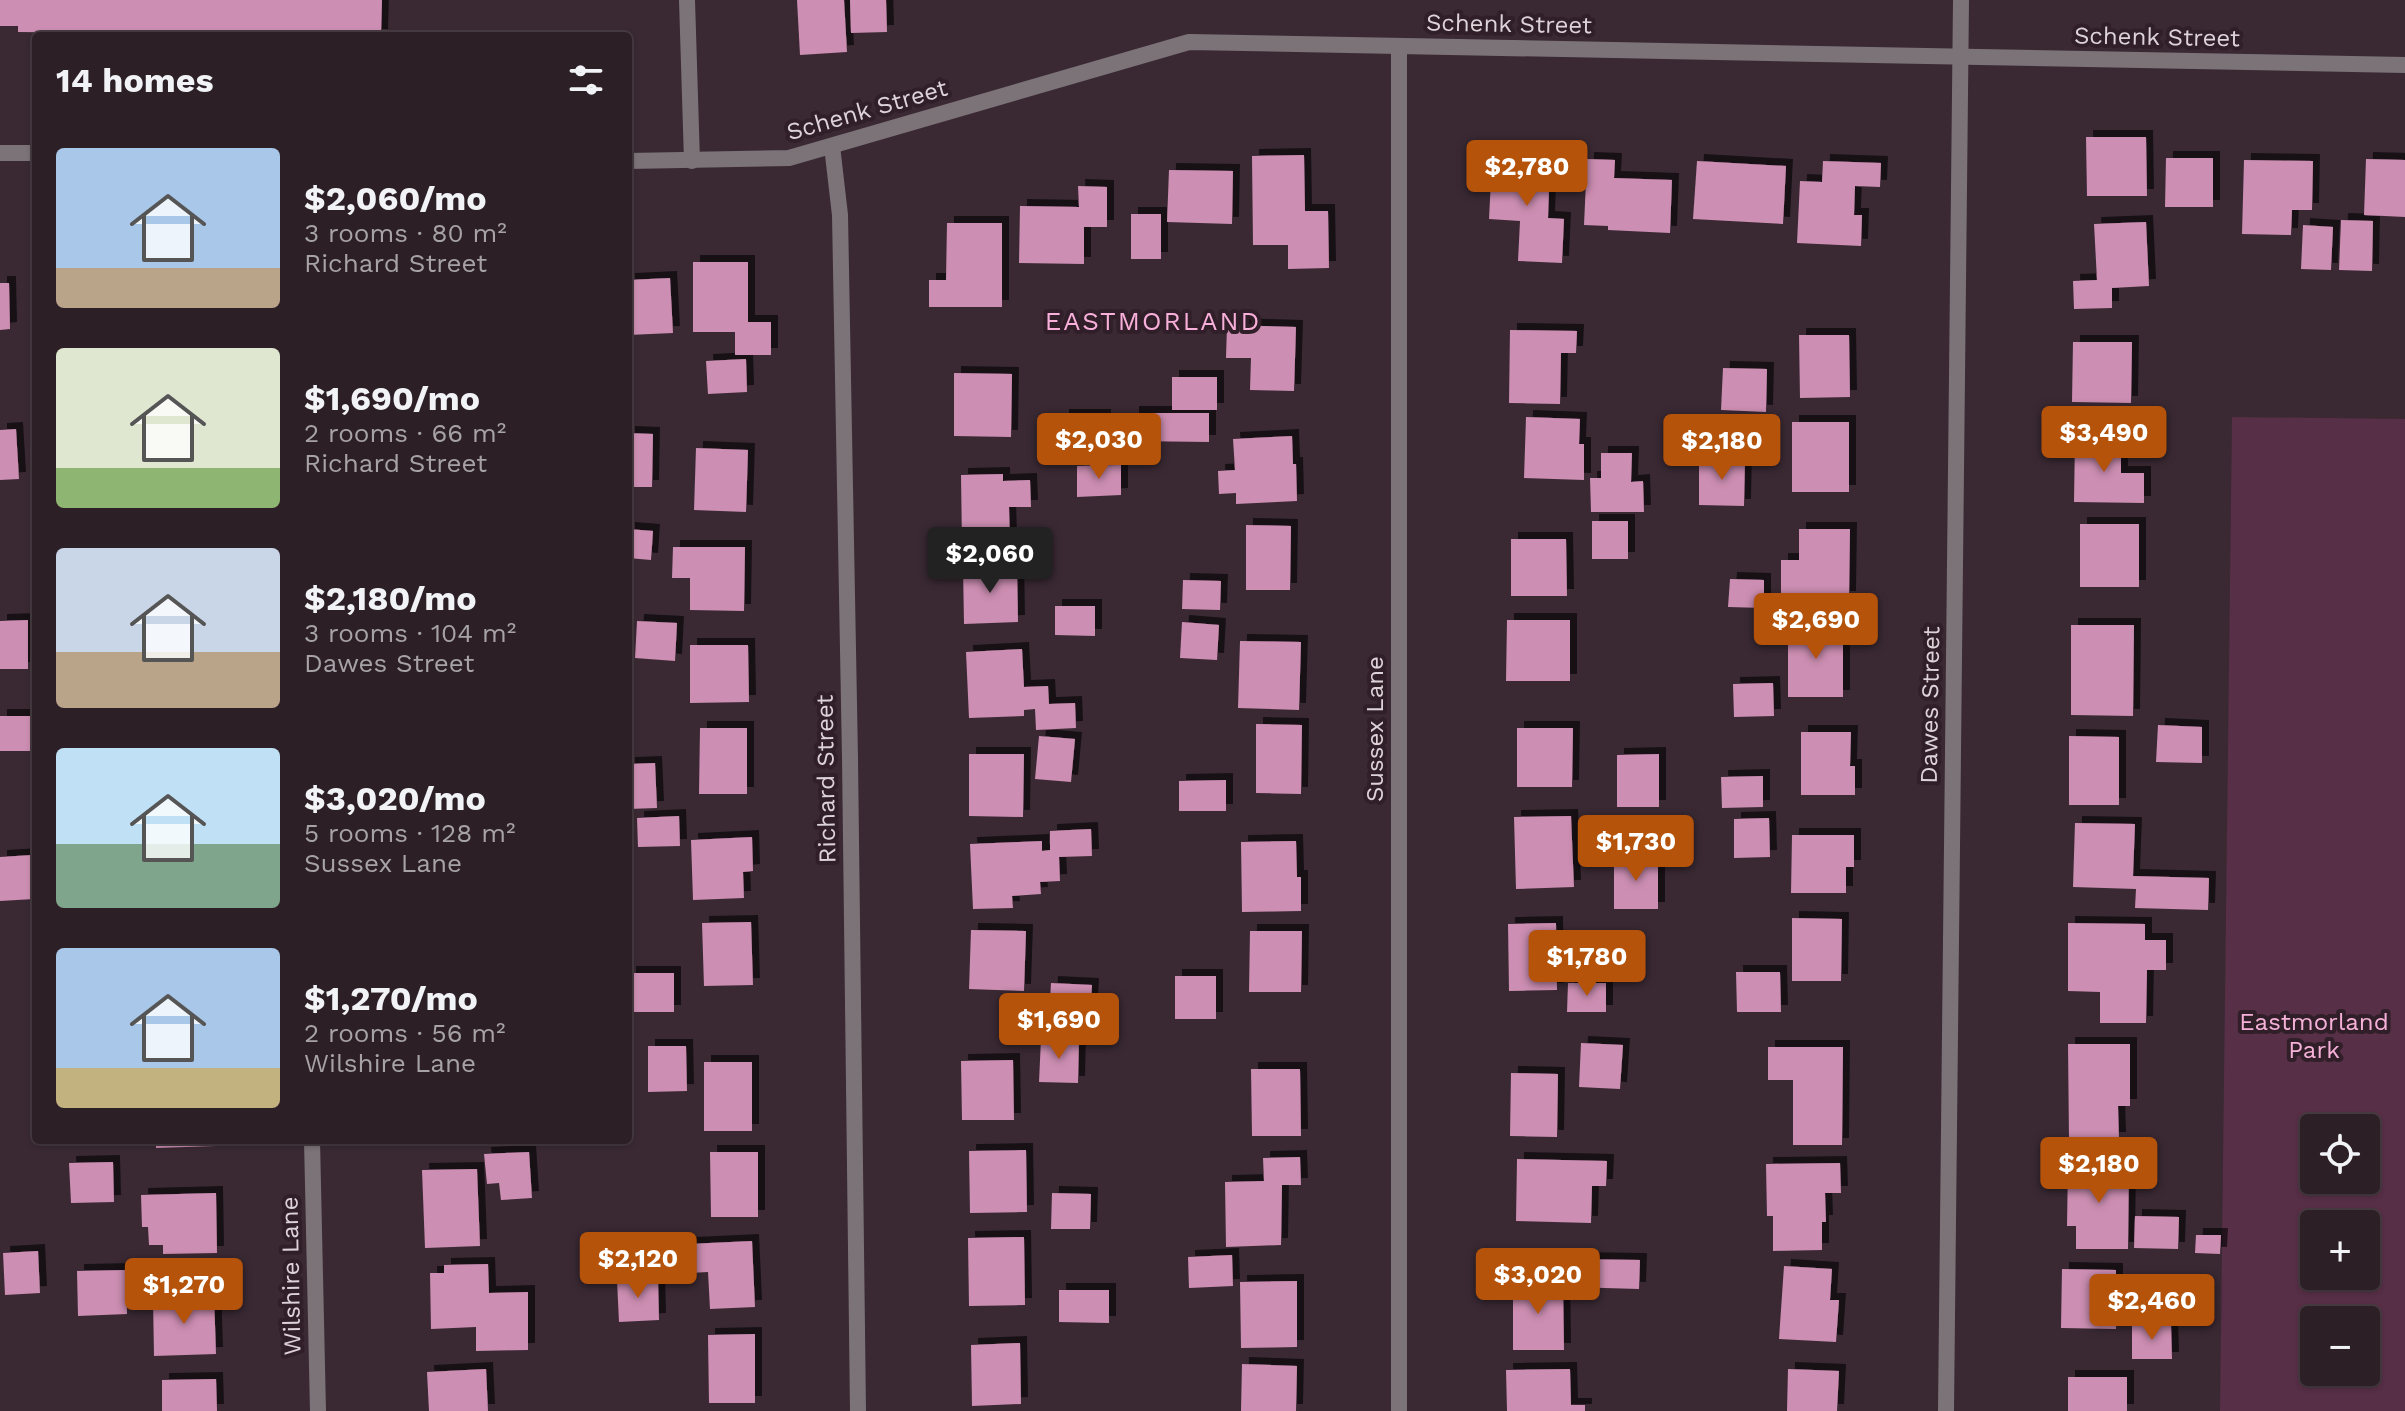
<!DOCTYPE html>
<meta charset="utf-8">
<style>
:root{--surface:#2c1f26;--page:#382c32;--text:#f1f3f6;--muted:#a6a2a7;--line:#483d43;--accent:#b45309}
body{margin:0;font-family:"Work Sans",sans-serif;background:var(--page);color:var(--text);height:100vh;display:flex;flex-direction:column;font-size:30px;white-space:nowrap}
*{box-sizing:border-box;margin:0}
p{font-size:26px;color:var(--muted)}
.icon{flex:none;width:44px;height:44px;fill:none;stroke:currentColor;stroke-width:2;stroke-linecap:round;stroke-linejoin:round}
.map{position:relative;flex:1;overflow:hidden}
.side{position:absolute;left:32px;top:32px;width:600px;height:1112px;display:flex;flex-direction:column;background:var(--surface);border-radius:8px;box-shadow:0 2px 6px #0004,0 0 0 2px var(--line)}
.side>*{flex:none}
.controls{position:absolute;left:2300px;top:1114px;display:grid;gap:16px}
.controls a{display:grid;place-items:center;width:80px;height:80px;border-radius:8px;background:var(--surface);box-shadow:0 2px 6px #0004,0 0 0 2px var(--line);font-size:40px}
.price{position:absolute;translate:-50% -68px;padding:0 18px;border-radius:8px;background:var(--accent);color:#fff;font-size:26px;line-height:52px;filter:drop-shadow(0 2px 4px #0008)}
.price::after{content:'';position:absolute;left:50%;top:48px;width:24px;height:18px;margin-left:-12px;background:inherit;clip-path:polygon(0 0,100% 0,50% 100%)}
.price.current{background:#222;color:#fff}
ul{padding:0;list-style:none}
li{display:flex;align-items:center;gap:24px;height:200px;padding:0 24px}
li span{display:grid;place-items:center;flex:none;width:224px;height:160px;border-radius:8px;color:#555}
li>.icon{margin-inline-start:auto}
span .icon{width:96px;height:96px;fill:#fffc;stroke-width:1}
li b{font-size:34px}
h2{display:flex;justify-content:space-between;align-items:center;height:96px;padding:0 24px;font-size:34px}
.map>svg:first-child{display:block}
.green{fill:#572f47;fill-rule:evenodd}
.building{fill:#cc8eb2;filter:url(#shadow)}
.lines{fill:none;stroke-linecap:round;stroke-linejoin:round}
.minor{stroke:#7c7378;stroke-width:16}
.labels{text-anchor:middle;dominant-baseline:central;stroke-width:8;stroke-linejoin:round;paint-order:stroke}
.street-label{font-size:24px;fill:#ddd2d8;stroke:#301f29}
.park-label{font-size:24px;fill:#f6b1d8;stroke:#301f29}
.neighbourhood-label{font-size:26px;letter-spacing:2px;fill:#f8afd9;stroke:#301f29}
</style>
<div class="map">
<svg width="2405" height="1411" viewBox="0 0 2405 1411">
<defs>
<filter id="shadow"><feDropShadow dx="7" dy="-7" stdDeviation="0" flood-color="#0009"/></filter>
</defs>
<rect width="100%" height="100%" fill="#3a2933"/>
<path class="green" d="M2232 417 2405 419V1411H2220ZM2314 1128H2366V1180H2314ZM2314 1224H2366V1276H2314ZM2314 1320H2366V1372H2314Z"/>
<g class="building">
<path d="M0 0H382L381 36 18 32V26H0Z"/>
<path d="M797 0H844L847 52 800 55Z"/>
<path d="M850 0H886L887 32 851 33Z"/>
<path d="M2086 137H2146L2147 196H2087Z"/>
<path d="M1304 155 1305 211H1328L1329 268 1288 269V245H1253L1252 156Z"/>
<path d="M2166 158H2213V207H2165Z"/>
<path d="M1587 159 1615 160 1614 178 1672 180 1670 233 1608 230V226L1584 225Z"/>
<path d="M2366 159 2405 160V217L2364 215Z"/>
<path d="M1492 160 1550 163 1548 218 1564 219 1562 263 1518 261 1520 221 1489 219Z"/>
<path d="M2244 160 2313 161 2312 210H2292L2291 235 2242 234Z"/>
<path d="M1697 161 1786 166 1783 224 1693 219Z"/>
<path d="M1823 161 1881 163 1880 187 1855 186 1854 215H1862L1861 246 1797 243 1800 181 1822 182Z"/>
<path d="M1169 170 1233 171 1232 224 1167 222Z"/>
<path d="M1078 186 1107 187V227H1084V264L1019 263 1020 206 1079 207Z"/>
<rect x="1131" y="214" width="30" height="45"/>
<path d="M2341 220 2373 221 2372 271 2339 270Z"/>
<path d="M2146 222 2149 286 2112 288V308L2074 309 2073 281 2097 280 2094 224Z"/>
<path d="M947 223H1002V307H929V280H946Z"/>
<path d="M2303 225 2333 227 2331 270 2301 269Z"/>
<path d="M693 262H748V322H771V355H735V332H693Z"/>
<path d="M670 278 673 333 628 335V280Z"/>
<path d="M0 283H9L10 329 0 330Z"/>
<path d="M1227 325 1296 327 1294 391 1250 390 1251 358H1226Z"/>
<path d="M1510 330 1577 331 1576 353H1561L1560 404 1509 403Z"/>
<path d="M1799 335H1849L1850 397 1800 398Z"/>
<path d="M2073 342H2132L2131 403 2072 402Z"/>
<path d="M746 359 747 392 708 394 706 361Z"/>
<path d="M1723 368 1767 369 1766 412 1721 410Z"/>
<path d="M954 373 1012 374 1011 437 954 436Z"/>
<rect x="1172" y="377" width="45" height="33"/>
<path d="M1132 413H1209V442L1132 441Z"/>
<rect x="1062" y="416" width="42" height="35"/>
<path d="M1526 417 1580 419 1579 444H1584V480L1524 478Z"/>
<rect x="1792" y="422" width="57" height="70"/>
<path d="M16 429 19 479 0 480V430Z"/>
<path d="M628 433 653 434 652 487H628Z"/>
<path d="M1292 436 1293 464H1296L1297 501 1236 504V493L1219 494 1218 471 1235 470 1233 439Z"/>
<path d="M2075 438H2121V473H2144V503L2074 502Z"/>
<path d="M696 448 748 450 746 512 694 510Z"/>
<path d="M1601 453H1632L1631 482 1643 481 1644 512H1591L1590 478H1601Z"/>
<path d="M1699 458 1745 459 1744 506 1699 505Z"/>
<path d="M1121 465V495L1077 497V466Z"/>
<path d="M1003 474V481L1030 480 1031 507H1009L1010 543 962 544 961 475Z"/>
<rect x="1592" y="521" width="36" height="38"/>
<rect x="2080" y="524" width="59" height="63"/>
<path d="M1246 525 1291 526 1290 590H1246Z"/>
<path d="M628 529 653 531 651 560 628 558Z"/>
<path d="M1799 529H1850L1849 598 1781 597V560H1799Z"/>
<path d="M1511 539H1566L1567 596H1511Z"/>
<path d="M673 547H745L744 611 690 610V578H672Z"/>
<path d="M1017 566 1018 622 964 624 963 567Z"/>
<path d="M1730 579 1764 580V608L1728 607Z"/>
<path d="M1183 580 1221 581 1220 610 1182 609Z"/>
<path d="M1055 606H1095V636L1055 635Z"/>
<path d="M28 620V669H0V621Z"/>
<path d="M1507 620H1570V681H1506Z"/>
<path d="M637 621 677 623 675 661 635 658Z"/>
<path d="M1182 622 1219 625 1217 660 1180 658Z"/>
<rect x="1788" y="625" width="55" height="72"/>
<path d="M2071 625H2134L2133 716 2071 715Z"/>
<path d="M1240 641 1301 642 1299 710 1238 708Z"/>
<path d="M690 645H748L749 702 690 703Z"/>
<path d="M1022 649 1024 687 1048 686 1049 704 1075 703 1076 728 1036 730 1035 709 1024 710V716L969 718 966 652Z"/>
<path d="M1773 683 1774 716 1734 717 1733 684Z"/>
<rect x="0" y="716" width="31" height="35"/>
<path d="M1256 724 1302 725 1301 794 1256 793Z"/>
<path d="M2158 725 2202 727V763L2156 762Z"/>
<path d="M700 728H747V794H699Z"/>
<path d="M1517 728H1573L1572 787H1517Z"/>
<path d="M1801 732H1851L1850 766H1855V795H1801Z"/>
<path d="M1039 736 1075 739 1071 782 1035 779Z"/>
<path d="M2069 736 2119 737V805H2069Z"/>
<path d="M969 754H1024L1023 817 969 816Z"/>
<path d="M1659 754V807H1617V755Z"/>
<path d="M655 763 657 808 628 809V764Z"/>
<path d="M1763 776V807L1722 808 1721 777Z"/>
<path d="M1226 780V811H1179V781Z"/>
<path d="M679 816 680 846 638 847 637 818Z"/>
<path d="M1571 816 1574 887 1516 889 1514 817Z"/>
<path d="M1769 818 1770 857 1734 858V819Z"/>
<path d="M2075 823 2135 824 2133 876 2209 878 2208 910 2135 908 2136 889 2073 887Z"/>
<path d="M1091 829 1092 856 1059 857 1060 881 1040 882 1041 894 1012 896 1013 908 973 909 970 844 1042 841V851L1050 850V831Z"/>
<path d="M1792 835H1854V867H1846V893H1791Z"/>
<path d="M752 837 753 871 743 872 744 898 693 900 691 840Z"/>
<path d="M1296 841 1297 877H1301V911L1242 912 1241 842Z"/>
<path d="M32 855 34 899 0 901V857Z"/>
<rect x="1614" y="857" width="44" height="52"/>
<path d="M1792 918 1842 919 1841 981H1792Z"/>
<path d="M751 922 753 985 704 986 702 923Z"/>
<path d="M1556 923 1557 990 1509 991 1508 924Z"/>
<path d="M2068 923 2145 924V940H2166V970H2147L2146 1023H2100V992L2068 991Z"/>
<path d="M971 930 1026 931 1024 991 969 989Z"/>
<path d="M1250 931H1302L1301 992H1249Z"/>
<path d="M1736 972H1780L1781 1012H1737Z"/>
<rect x="629" y="973" width="45" height="39"/>
<rect x="1175" y="976" width="41" height="43"/>
<path d="M1051 983 1092 985 1090 1020 1049 1017Z"/>
<path d="M1568 983H1606V1012H1567Z"/>
<path d="M1041 1039 1079 1040 1078 1083 1039 1082Z"/>
<path d="M1581 1043 1623 1045 1620 1089 1579 1087Z"/>
<path d="M2068 1044H2130V1106H2118L2119 1139 2069 1140Z"/>
<path d="M648 1046H686L687 1091 648 1092Z"/>
<path d="M1768 1047H1843L1842 1145H1793V1080H1768Z"/>
<path d="M1013 1060 1014 1120H962L961 1061Z"/>
<rect x="704" y="1062" width="48" height="69"/>
<path d="M1251 1069H1300L1301 1136H1252Z"/>
<path d="M1511 1073 1558 1074 1557 1137 1510 1136Z"/>
<path d="M156 1140H215L216 1146 156 1148Z"/>
<path d="M1026 1150 1027 1212 970 1213 969 1151Z"/>
<path d="M529 1152 532 1198 501 1200 499 1183 487 1184 484 1154Z"/>
<path d="M710 1152H758V1217H711Z"/>
<path d="M1300 1157 1301 1185H1282L1281 1245 1226 1247 1225 1182 1264 1181 1263 1158Z"/>
<path d="M1517 1159 1607 1161 1606 1186H1592L1591 1223 1516 1221Z"/>
<path d="M113 1162 114 1202 71 1203 69 1163Z"/>
<path d="M1840 1163 1841 1193H1825L1826 1222H1822V1250L1773 1251V1216H1767L1766 1164Z"/>
<path d="M2068 1163 2129 1164 2128 1249H2076V1226H2067Z"/>
<path d="M477 1169 480 1246 425 1248 422 1170Z"/>
<path d="M216 1193 217 1253 163 1254V1245H149L148 1227H142L141 1195Z"/>
<path d="M1052 1193 1091 1194 1090 1229H1051Z"/>
<path d="M2135 1216 2179 1217 2178 1249 2134 1248Z"/>
<path d="M2196 1235H2221L2220 1254 2195 1253Z"/>
<path d="M1024 1237 1025 1305 969 1306 968 1238Z"/>
<path d="M752 1241 755 1307 710 1309 708 1272 690 1273 688 1244Z"/>
<path d="M38 1251 40 1293 5 1295 3 1253Z"/>
<path d="M1232 1255 1233 1286 1189 1288 1188 1257Z"/>
<path d="M1570 1259 1640 1260 1639 1289 1570 1287Z"/>
<path d="M488 1264 489 1293 528 1292V1350L476 1351V1327L431 1329 430 1273H444V1265Z"/>
<path d="M1784 1266 1832 1269 1830 1300H1839L1836 1342 1779 1339Z"/>
<path d="M2062 1269 2116 1270V1329L2061 1328Z"/>
<path d="M126 1270 127 1314 78 1316 77 1271Z"/>
<path d="M658 1278 659 1320 619 1322 617 1280Z"/>
<path d="M1297 1281V1347L1241 1348 1240 1282Z"/>
<path d="M1563 1282 1564 1350H1513V1283Z"/>
<path d="M1059 1290H1109V1323L1059 1322Z"/>
<path d="M214 1296 216 1354 154 1356 153 1298Z"/>
<path d="M2132 1324H2171L2172 1359H2132Z"/>
<path d="M755 1334V1403H709L708 1335Z"/>
<path d="M1020 1343 1021 1404 972 1406 971 1345Z"/>
<path d="M1242 1364 1297 1366 1296 1411H1241Z"/>
<path d="M486 1369 488 1411H429L427 1372Z"/>
<path d="M1570 1369 1571 1405H1585V1411H1507L1506 1370Z"/>
<path d="M1788 1369 1839 1371 1837 1411H1787Z"/>
<rect x="2068" y="1377" width="59" height="34"/>
<path d="M216 1379 217 1411H162V1380Z"/>
</g>
<g class="lines">
<g class="minor">
<path d="M687 0 692 161"/>
<path d="M832 146 840 215 850 758 858 1411"/>
<path d="M0 153H36"/>
<path d="M628 161 789 158 1189 42 2405 65"/>
<path d="M312 1140 318 1411"/>
<path d="M1399 1411V47"/>
<path d="M1946 1411 1961 0"/>
</g>
</g>
<g class="labels">
<g class="street-label">
<text transform="translate(1509 24) rotate(1)">Schenk Street</text>
<text transform="translate(2157 37) rotate(1)">Schenk Street</text>
<text transform="translate(867 110) rotate(-16)">Schenk Street</text>
<text transform="translate(1930 705) rotate(-89)">Dawes Street</text>
<text transform="translate(1375 729) rotate(-90)">Sussex Lane</text>
<text transform="translate(826 779) rotate(-91)">Richard Street</text>
<text transform="translate(291 1276) rotate(-91)">Wilshire Lane</text>
</g>
<g class="park-label">
<text x="2314" y="1022">Eastmorland<tspan x="2314" dy="28">Park</tspan></text>
</g>
<g class="neighbourhood-label">
<text x="1153" y="321">EASTMORLAND</text>
</g>
</g>
</svg>
<div class="controls">
<a><svg class="icon" aria-label="locate" viewBox="0 0 24 24"><circle cx="12" cy="12" r="6"/><path d="M12 2v4M12 18v4M2 12h4M18 12h4"/></svg></a>
<a>+</a>
<a>−</a>
</div>
<b class="price" style="left:1527px;top:208px">$2,780</b>
<b class="price" style="left:2104px;top:474px">$3,490</b>
<b class="price" style="left:1099px;top:481px">$2,030</b>
<b class="price" style="left:1722px;top:482px">$2,180</b>
<b class="price current" style="left:990px;top:595px">$2,060</b>
<b class="price" style="left:1816px;top:661px">$2,690</b>
<b class="price" style="left:1636px;top:883px">$1,730</b>
<b class="price" style="left:1587px;top:998px">$1,780</b>
<b class="price" style="left:1059px;top:1061px">$1,690</b>
<b class="price" style="left:2099px;top:1205px">$2,180</b>
<b class="price" style="left:638px;top:1300px">$2,120</b>
<b class="price" style="left:1538px;top:1316px">$3,020</b>
<b class="price" style="left:184px;top:1326px">$1,270</b>
<b class="price" style="left:2152px;top:1342px">$2,460</b>
<section class="side">
<h2>14 homes<svg class="icon" aria-label="filters" viewBox="0 0 24 24"><path d="M4 7h16M4 17h16"/><circle cx="9" cy="7" r="2"/><circle cx="15" cy="17" r="2"/></svg></h2>
<ul>
<li><span style="background:linear-gradient(#a9c7e8 75%,#b9a48a 0)"><svg class="icon" aria-label="home" viewBox="0 0 24 24"><path d="M3 11l9-7 9 7M6 9v11h12V9"/></svg></span><div><b>$2,060/mo</b><p>3 rooms · 80 m²</p><p>Richard Street</p></div></li>
<li><span style="background:linear-gradient(#dfe7d0 75%,#8fb573 0)"><svg class="icon" aria-label="home" viewBox="0 0 24 24"><path d="M3 11l9-7 9 7M6 9v11h12V9"/></svg></span><div><b>$1,690/mo</b><p>2 rooms · 66 m²</p><p>Richard Street</p></div></li>
<li><span style="background:linear-gradient(#c9d6e8 65%,#b9a48a 0)"><svg class="icon" aria-label="home" viewBox="0 0 24 24"><path d="M3 11l9-7 9 7M6 9v11h12V9"/></svg></span><div><b>$2,180/mo</b><p>3 rooms · 104 m²</p><p>Dawes Street</p></div></li>
<li><span style="background:linear-gradient(#bfe0f5 60%,#7fa58c 0)"><svg class="icon" aria-label="home" viewBox="0 0 24 24"><path d="M3 11l9-7 9 7M6 9v11h12V9"/></svg></span><div><b>$3,020/mo</b><p>5 rooms · 128 m²</p><p>Sussex Lane</p></div></li>
<li><span style="background:linear-gradient(#a9c7e8 75%,#c2b280 0)"><svg class="icon" aria-label="home" viewBox="0 0 24 24"><path d="M3 11l9-7 9 7M6 9v11h12V9"/></svg></span><div><b>$1,270/mo</b><p>2 rooms · 56 m²</p><p>Wilshire Lane</p></div></li>
</ul>
</section>
</div>
